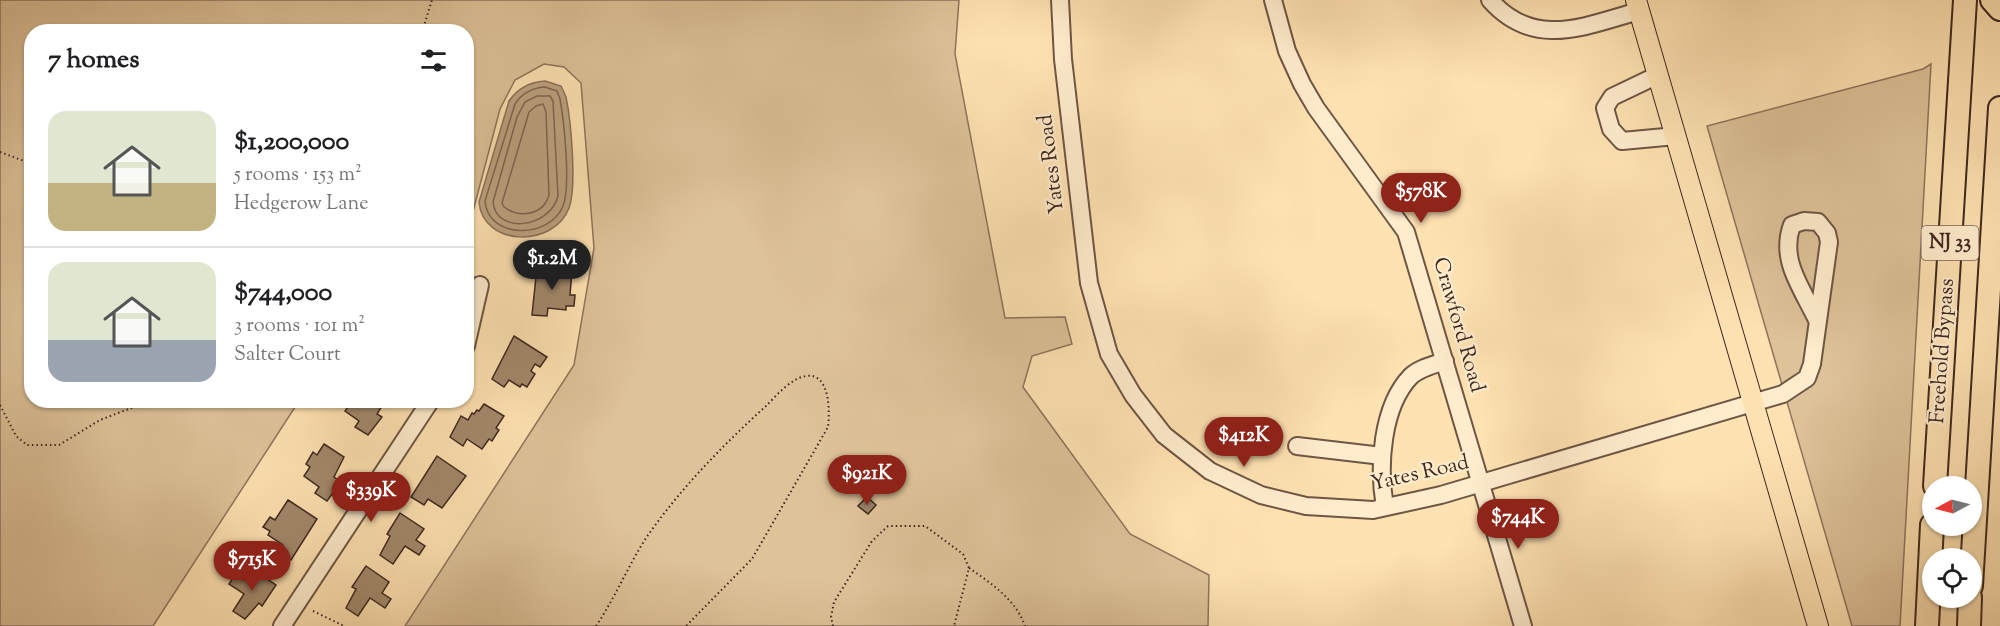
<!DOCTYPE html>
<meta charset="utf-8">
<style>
:root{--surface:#fff;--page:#f2f2f2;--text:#202124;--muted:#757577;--line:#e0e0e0;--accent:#8f2418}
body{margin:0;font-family:"Sorts Mill Goudy",serif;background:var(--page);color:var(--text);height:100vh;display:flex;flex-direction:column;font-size:22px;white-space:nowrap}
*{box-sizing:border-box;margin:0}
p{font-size:20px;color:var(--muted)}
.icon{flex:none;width:33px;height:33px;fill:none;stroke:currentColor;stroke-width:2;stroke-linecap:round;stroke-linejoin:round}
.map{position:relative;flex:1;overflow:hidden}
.drawer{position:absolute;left:24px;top:24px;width:450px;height:384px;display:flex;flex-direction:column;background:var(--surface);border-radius:24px;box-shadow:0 2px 4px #0004}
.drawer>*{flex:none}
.needle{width:39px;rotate:263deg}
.controls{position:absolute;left:1922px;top:476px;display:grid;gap:12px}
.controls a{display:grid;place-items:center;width:60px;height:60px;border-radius:50%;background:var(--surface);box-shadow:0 2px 4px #0004;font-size:30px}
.price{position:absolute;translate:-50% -51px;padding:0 14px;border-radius:21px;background:var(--accent);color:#fff;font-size:20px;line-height:39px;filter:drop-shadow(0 2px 3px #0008)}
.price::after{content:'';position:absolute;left:50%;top:36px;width:18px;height:14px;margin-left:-9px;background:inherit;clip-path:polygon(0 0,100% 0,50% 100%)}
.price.on{background:#222;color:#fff}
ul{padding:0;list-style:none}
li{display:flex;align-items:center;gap:18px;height:150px;padding:0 24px}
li+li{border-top:2px solid var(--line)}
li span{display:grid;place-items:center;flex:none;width:168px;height:120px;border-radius:18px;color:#555}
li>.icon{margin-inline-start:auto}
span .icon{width:72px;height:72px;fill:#fffc;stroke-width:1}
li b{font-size:26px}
h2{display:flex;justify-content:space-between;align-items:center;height:72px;padding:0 24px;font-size:26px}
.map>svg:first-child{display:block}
.green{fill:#dec299;stroke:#8e745c;stroke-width:1.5}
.water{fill:#bda280;stroke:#8a7159;stroke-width:1.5}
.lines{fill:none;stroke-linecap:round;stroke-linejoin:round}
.shore{stroke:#7e6450;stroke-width:1.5}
.building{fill:#a2886b;stroke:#3e271f;stroke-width:1.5}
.minor-casing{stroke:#6e5644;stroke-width:20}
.major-casing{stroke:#3e271f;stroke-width:22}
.highway-casing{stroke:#3e271f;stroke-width:26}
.path{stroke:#3e271f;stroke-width:2;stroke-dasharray:1.5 3;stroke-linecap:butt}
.minor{stroke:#ffeccd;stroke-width:16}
.major{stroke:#ffe2b2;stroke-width:20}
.highway{stroke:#ffe2b2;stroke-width:22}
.labels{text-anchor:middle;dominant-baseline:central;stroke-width:4.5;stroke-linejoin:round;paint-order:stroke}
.shield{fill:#ffeccd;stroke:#786253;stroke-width:1.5}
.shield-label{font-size:20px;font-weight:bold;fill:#3e271f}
.street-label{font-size:21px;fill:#3e271f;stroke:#ffeccd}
</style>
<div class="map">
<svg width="2000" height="626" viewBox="0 0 2000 626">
<rect width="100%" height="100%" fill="#ffe2b2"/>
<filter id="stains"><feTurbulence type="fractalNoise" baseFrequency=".00333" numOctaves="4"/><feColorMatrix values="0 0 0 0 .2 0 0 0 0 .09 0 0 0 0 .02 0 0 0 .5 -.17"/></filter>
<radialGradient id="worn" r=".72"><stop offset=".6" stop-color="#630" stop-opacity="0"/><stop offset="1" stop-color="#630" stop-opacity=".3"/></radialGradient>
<g class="green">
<path d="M0 0H959L955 54 1005 318 1065 317 1072 344 1032 356 1023 387 1130 534 1209 575 1208 626H405L574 365 594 248 581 83 564 67 544 64 515 80 500 109 467 234 466 32H32V400L299 401 153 626H0Z"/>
<path d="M1931 64 1900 626H1852L1707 126 1923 69Z"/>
</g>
<path class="water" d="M545 81 561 86 566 97C571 121 577 186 569 208 554 248 483 247 479 202L509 101C518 88 529 82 545 81Z"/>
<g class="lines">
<g class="shore">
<path d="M545 87 557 91 560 99C564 121 571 187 563 206 550 239 488 240 485 201L515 104C522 93 532 88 545 87Z"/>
<path d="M537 96H550L553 101 558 196C550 228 496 235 493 202L517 117 525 102Z"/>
<path d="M543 104 546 112 549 195C543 216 519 218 504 207L502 203 529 112 536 106Z"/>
</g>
</g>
<g class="building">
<path d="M537 267 572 271 570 295H575L574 306H566V310L548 308 547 316 532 315Z"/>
<path d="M514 336 547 357 540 367 535 364 531 371 535 374 527 387 522 384 520 387 509 380 504 387 492 379Z"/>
<path d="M349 400H382L380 404 382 406 377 414 382 417 368 435 355 427 359 421 345 411 351 402Z"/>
<path d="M484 404 504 416 496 428 499 430 492 441 489 439 482 449 467 439 463 446 450 437 461 416 468 420 472 413 474 414 477 410 479 411Z"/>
<path d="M324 444 344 457 334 477 341 482 327 501 315 493 319 487 304 476 310 467 306 464 313 452 317 455Z"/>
<path d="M437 456 466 476 442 508 428 499 424 505 411 497Z"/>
<path d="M867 497 876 505 868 514 858 506Z"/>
<path d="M288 500 317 519 291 560 279 552 283 545 268 535 270 531 263 527 270 517 275 520Z"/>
<path d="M400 513 424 529 416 540 425 546 419 555 405 546 393 564 380 555 390 536 387 534Z"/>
<path d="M366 566 389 582 382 593 391 599 385 608 370 598 358 616 346 608 356 589 352 587Z"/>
<path d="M252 569 276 585 262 606 259 603 245 619 233 611 244 594 229 584 235 575 244 580Z"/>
</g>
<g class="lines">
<defs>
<g id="minor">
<path d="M1060 0 1063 59 1089 283 1109 354 1133 395 1164 435 1210 471 1261 495 1306 506 1373 510 1441 495 1783 394 1807 378 1812 364 1829 242 1827 233 1818 222 1804 221 1792 225C1779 260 1802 288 1817 320"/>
<path d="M1273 0 1287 51 1302 84 1316 108 1406 232 1523 626"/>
<path d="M1490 0C1534 50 1585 26 1639 11"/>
<path d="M1658 75 1612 97 1605 108 1611 129 1622 141 1676 136"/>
<path d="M466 346 480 285"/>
<path d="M1297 446 1382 456"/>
<path d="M1385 507C1378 468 1381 407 1411 376 1420 368 1433 365 1445 361"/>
<path d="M282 626 431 400"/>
</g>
<path id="major" d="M1636 0 1818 626"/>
<g id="highway">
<path d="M1992 0 2000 9"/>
<path d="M1935 486 1965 0"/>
<path d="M1971 586 2000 108"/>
<path d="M1927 626 1932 525"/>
<path d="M1969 626 1970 597"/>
</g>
</defs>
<use href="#minor" class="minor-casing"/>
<use href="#major" class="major-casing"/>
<use href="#highway" class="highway-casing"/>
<g class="path">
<path d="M422 32 432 0"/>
<path d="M0 152 32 164"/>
<path d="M197 400 217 405 221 400"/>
<path d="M0 405 16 436 27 445H59L100 420 152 400"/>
<path d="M969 568C991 583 1016 600 1025 626"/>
<path d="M313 611 344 626"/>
<path d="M596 626C615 598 628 566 646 538 680 489 722 446 766 406 776 396 791 378 806 376 830 372 830 412 828 427L752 559 686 626"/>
<path d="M833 626 831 617 834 602 872 541 888 526H925L963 554 969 568 954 626"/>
</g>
<use href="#minor" class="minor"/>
<use href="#major" class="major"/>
<use href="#highway" class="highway"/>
</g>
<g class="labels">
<rect class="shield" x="1921.5" y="226" width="57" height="34" rx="4.5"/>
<g class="shield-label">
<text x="1950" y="243">NJ 33</text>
</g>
<g class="street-label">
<text transform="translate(1052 164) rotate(-97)">Yates Road</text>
<text transform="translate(1458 325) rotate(74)">Crawford Road</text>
<text transform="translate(1943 351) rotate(-86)">Freehold Bypass</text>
<text transform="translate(1420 474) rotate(-13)">Yates Road</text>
</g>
</g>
<rect width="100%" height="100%" filter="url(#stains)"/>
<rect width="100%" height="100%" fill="url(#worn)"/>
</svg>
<div class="controls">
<a><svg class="needle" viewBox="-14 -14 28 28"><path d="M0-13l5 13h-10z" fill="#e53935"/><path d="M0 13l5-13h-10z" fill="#757577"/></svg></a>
<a><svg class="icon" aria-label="locate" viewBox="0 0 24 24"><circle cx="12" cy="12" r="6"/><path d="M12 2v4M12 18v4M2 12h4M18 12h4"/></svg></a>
</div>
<b class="price" style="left:1421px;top:224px">$578K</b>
<b class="price on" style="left:552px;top:291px">$1.2M</b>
<b class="price" style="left:1244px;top:468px">$412K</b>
<b class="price" style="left:867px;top:506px">$921K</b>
<b class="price" style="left:371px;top:523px">$339K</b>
<b class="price" style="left:1518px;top:550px">$744K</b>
<b class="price" style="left:252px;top:592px">$715K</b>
<section class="drawer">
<h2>7 homes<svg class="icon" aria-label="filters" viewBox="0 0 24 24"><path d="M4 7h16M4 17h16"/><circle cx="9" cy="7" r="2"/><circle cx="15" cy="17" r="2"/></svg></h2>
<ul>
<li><span style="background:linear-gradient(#dfe7d0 60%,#c2b280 0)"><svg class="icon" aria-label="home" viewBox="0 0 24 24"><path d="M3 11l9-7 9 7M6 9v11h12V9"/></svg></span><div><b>$1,200,000</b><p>5 rooms · 153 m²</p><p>Hedgerow Lane</p></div></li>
<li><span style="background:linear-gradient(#dfe7d0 65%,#9aa5b1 0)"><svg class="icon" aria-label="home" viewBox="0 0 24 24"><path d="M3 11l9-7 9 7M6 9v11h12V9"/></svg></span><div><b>$744,000</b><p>3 rooms · 101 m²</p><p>Salter Court</p></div></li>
</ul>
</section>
</div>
